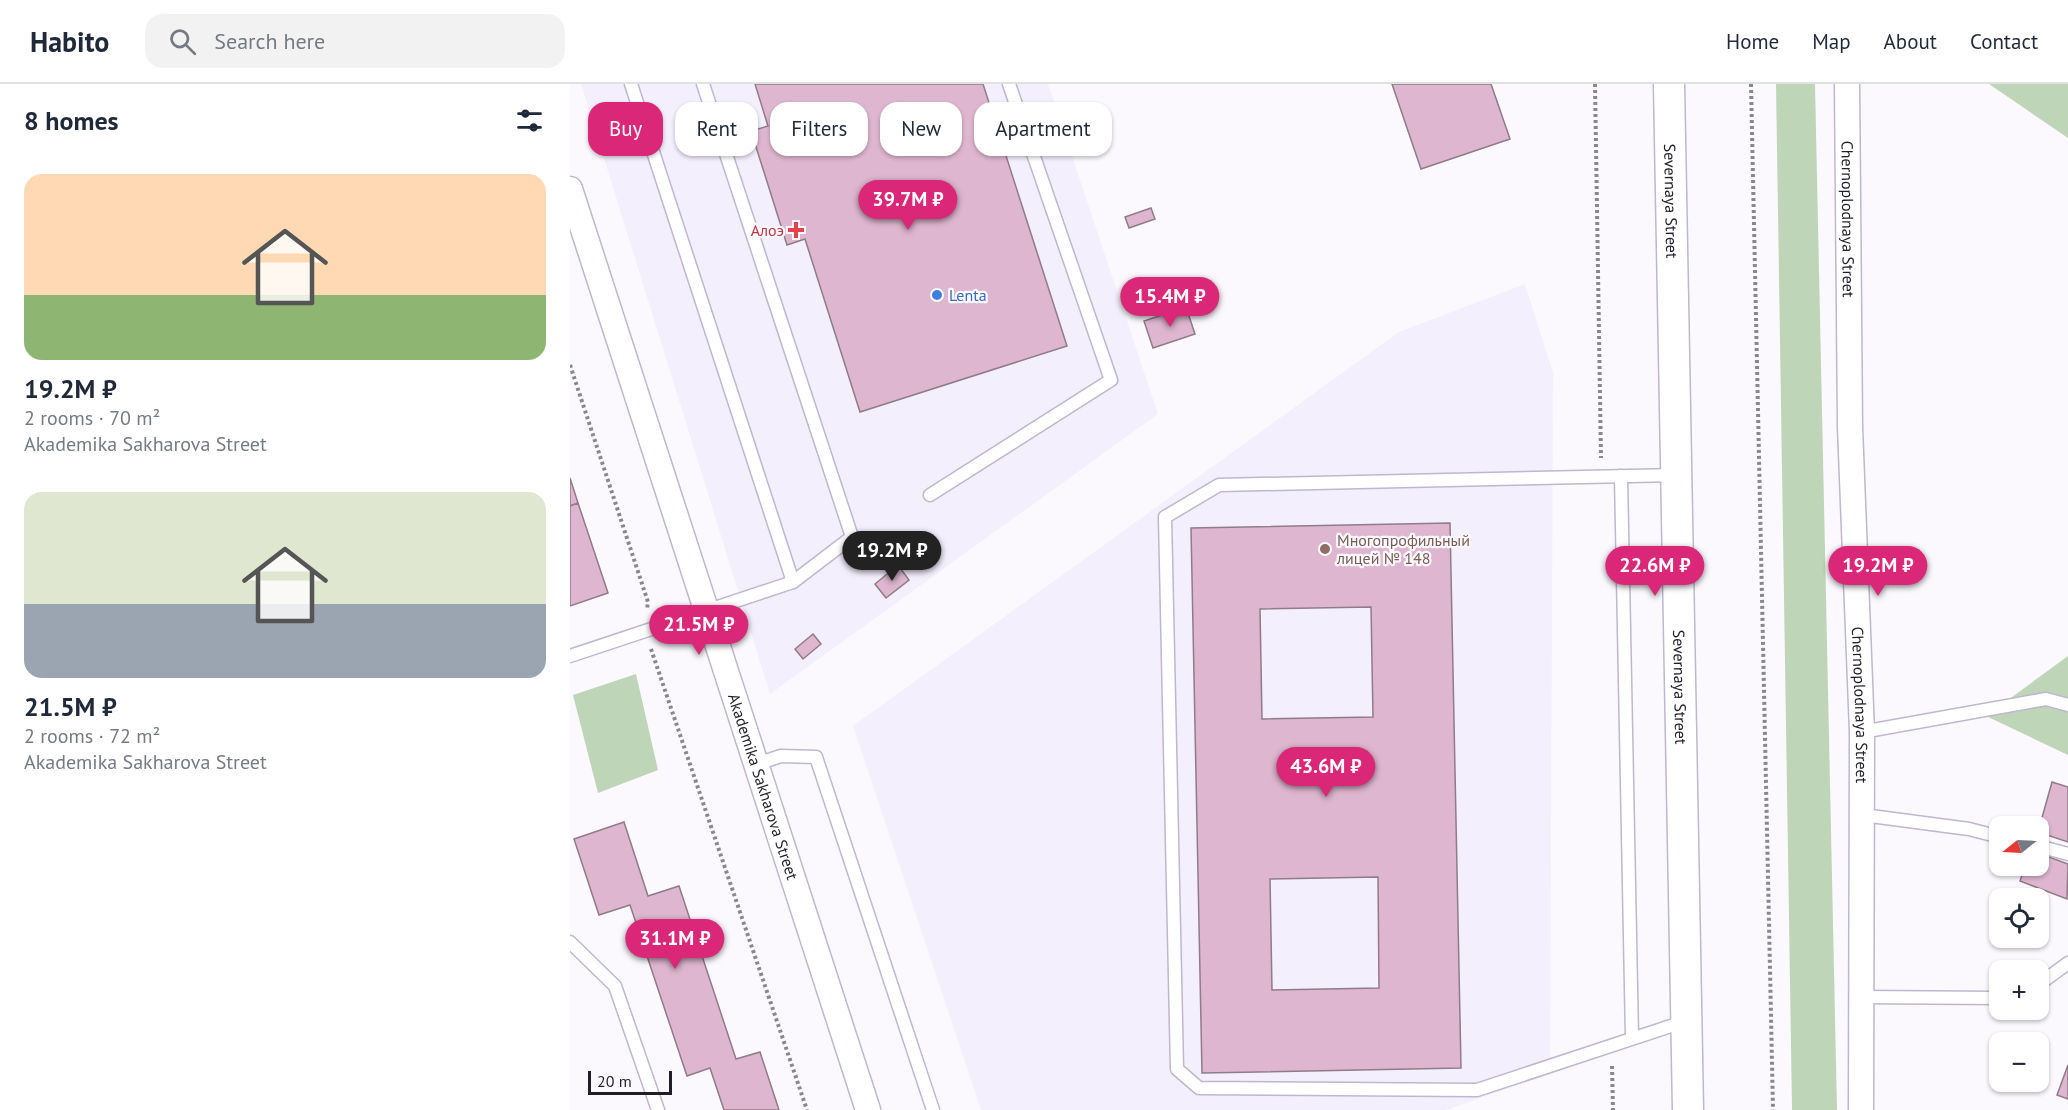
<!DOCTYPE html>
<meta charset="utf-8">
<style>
:root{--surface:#fff;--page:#f2f2f3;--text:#1f2937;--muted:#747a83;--line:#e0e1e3;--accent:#db2777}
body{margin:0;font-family:"PT Sans",sans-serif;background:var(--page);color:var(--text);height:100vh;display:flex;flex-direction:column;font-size:22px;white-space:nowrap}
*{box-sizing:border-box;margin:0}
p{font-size:20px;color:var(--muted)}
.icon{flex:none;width:33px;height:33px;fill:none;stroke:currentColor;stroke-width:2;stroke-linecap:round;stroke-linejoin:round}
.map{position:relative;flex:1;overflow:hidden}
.side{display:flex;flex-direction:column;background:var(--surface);width:570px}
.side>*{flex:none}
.guide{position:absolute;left:18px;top:18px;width:570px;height:54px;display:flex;gap:12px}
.needle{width:39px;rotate:252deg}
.controls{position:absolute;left:1419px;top:732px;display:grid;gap:12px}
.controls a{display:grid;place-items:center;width:60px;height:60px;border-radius:12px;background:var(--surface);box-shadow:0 2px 4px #0004;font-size:30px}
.scale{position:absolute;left:18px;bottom:15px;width:84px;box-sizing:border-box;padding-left:6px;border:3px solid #211e27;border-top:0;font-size:16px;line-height:21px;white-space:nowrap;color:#211e27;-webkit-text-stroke:4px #fbf9fe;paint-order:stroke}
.price{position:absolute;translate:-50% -51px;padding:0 14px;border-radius:21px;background:var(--accent);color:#fff;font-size:20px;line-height:39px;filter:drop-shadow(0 2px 3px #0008)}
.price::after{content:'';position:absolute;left:50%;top:36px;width:18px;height:14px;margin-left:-9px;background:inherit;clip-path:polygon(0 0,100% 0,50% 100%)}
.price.on{background:#222;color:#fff}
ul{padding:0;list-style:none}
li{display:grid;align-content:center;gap:12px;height:318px;padding:0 24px}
li span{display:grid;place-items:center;height:186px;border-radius:18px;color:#555}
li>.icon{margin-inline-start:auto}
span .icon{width:108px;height:108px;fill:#fffc;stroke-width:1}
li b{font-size:26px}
h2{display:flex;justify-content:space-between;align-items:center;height:72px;padding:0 24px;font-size:26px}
.pill{padding:0 21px;border-radius:18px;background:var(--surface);box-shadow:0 2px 4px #0004;font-size:21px;line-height:54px}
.pill.on{background:var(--accent);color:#fff}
header{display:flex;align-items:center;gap:36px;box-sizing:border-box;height:84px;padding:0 30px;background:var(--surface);border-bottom:2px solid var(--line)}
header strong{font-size:28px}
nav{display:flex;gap:33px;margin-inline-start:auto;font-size:21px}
.search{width:420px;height:54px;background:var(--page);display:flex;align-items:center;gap:15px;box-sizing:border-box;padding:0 21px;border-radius:18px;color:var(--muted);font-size:22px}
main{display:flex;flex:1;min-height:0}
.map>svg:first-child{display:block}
.built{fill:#f3effc}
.green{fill:#bed5b8}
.building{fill:#deb6cf;stroke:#907b89;stroke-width:1.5;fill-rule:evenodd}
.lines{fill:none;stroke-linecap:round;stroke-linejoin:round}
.service-casing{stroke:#bfb7ce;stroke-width:15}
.minor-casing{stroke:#bfb7ce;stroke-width:27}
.tertiary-casing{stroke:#bfb7ce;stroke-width:33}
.path{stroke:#89868e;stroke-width:4;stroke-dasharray:3 3;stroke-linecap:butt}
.service{stroke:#fff;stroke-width:12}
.minor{stroke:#fff;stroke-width:24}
.tertiary{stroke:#fff;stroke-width:30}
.health-dot{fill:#e0444e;stroke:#fbf9fe;stroke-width:2}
.shop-dot{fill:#3f7fe0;stroke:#fbf9fe;stroke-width:2}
.education-dot{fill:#8d6e63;stroke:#fbf9fe;stroke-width:2}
.labels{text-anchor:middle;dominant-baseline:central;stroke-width:4.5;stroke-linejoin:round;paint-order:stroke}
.street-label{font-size:16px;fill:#211e27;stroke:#fbf9fe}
.health-label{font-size:16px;fill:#be3a42;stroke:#fbf9fe;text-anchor:end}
.shop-label{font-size:16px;fill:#366cbe;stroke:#fbf9fe;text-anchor:start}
.education-label{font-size:16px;fill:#785e54;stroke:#fbf9fe;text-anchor:start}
</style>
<header>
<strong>Habito</strong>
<div class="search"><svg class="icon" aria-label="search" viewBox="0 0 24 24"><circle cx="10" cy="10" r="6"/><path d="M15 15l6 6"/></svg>Search here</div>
<nav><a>Home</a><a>Map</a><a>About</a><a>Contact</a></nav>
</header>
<main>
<section class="side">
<h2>8 homes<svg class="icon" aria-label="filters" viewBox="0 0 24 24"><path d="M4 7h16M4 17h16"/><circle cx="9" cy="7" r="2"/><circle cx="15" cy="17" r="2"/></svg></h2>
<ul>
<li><span style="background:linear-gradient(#ffd9b3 65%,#8fb573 0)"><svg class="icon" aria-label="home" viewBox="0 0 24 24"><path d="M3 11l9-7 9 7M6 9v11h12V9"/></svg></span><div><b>19.2M ₽</b><p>2 rooms · 70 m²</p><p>Akademika Sakharova Street</p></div></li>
<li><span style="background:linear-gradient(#dfe7d0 60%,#9aa5b1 0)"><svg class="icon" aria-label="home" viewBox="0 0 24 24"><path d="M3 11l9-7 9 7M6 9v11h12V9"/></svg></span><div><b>21.5M ₽</b><p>2 rooms · 72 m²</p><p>Akademika Sakharova Street</p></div></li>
</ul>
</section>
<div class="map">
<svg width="1498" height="1026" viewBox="0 0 1498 1026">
<rect width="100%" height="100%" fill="#fbf9fe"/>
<g class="built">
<path d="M11 0H478L588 330 200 610Z"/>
<path d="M955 200 983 289 980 990 876 1026H411L283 642 829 248Z"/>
</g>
<g class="green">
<path d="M1206 0H1245L1267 1026H1222Z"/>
<path d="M1419 0H1498V54Z"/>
<path d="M1498 572V671L1416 632Z"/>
<path d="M66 590 88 686 28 709 3 611Z"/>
</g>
<g class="building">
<path d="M185 0H413L497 262 290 328 235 155 217 161 181 47 198 42Z"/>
<path d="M822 0H921L940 55 851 85Z"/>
<path d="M581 124 585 135 559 144 555 133Z"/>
<path d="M616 223 625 250 583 264 574 237Z"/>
<path d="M0 394 8 419 0 422Z"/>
<path d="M8 419 38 509 0 522V422Z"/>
<path d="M880 439 891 984 632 989 621 444ZM801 523 803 633 692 635 690 525ZM808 793 809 904 702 906 700 795Z"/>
<path d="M328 481 339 496 316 514 305 500Z"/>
<path d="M243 550 251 560 233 575 225 565Z"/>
<path d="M1482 698 1498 703V758L1468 748Z"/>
<path d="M54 738 78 812 109 802 166 975 190 968 209 1026H154L140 984 117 992 60 821 29 831 4 755Z"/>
<path d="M1468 769 1498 780 1497 815 1450 797 1455 782H1468Z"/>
<path d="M1498 981V1015L1487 1011Z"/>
</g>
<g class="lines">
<defs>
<g id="service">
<path d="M61 0 223 498"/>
<path d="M1107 391 649 401 595 433 607 985 629 1004 907 1006 1116 937"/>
<path d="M1051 392 1062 954"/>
<path d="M360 411 541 296 439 0"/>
<path d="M0 572 223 498 282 453 133 0"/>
<path d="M1292 648 1476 615 1498 621"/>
<path d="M186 680 211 672 246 673 363 1026"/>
<path d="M1293 731 1399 745 1430 753"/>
<path d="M1468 762 1498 770"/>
<path d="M0 858 45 902 88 1026"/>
<path d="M1468 901 1498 879"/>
<path d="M1290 913 1430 914"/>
</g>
<g id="minor">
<path id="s1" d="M1277 0 1280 343 1292 648 1291 1026"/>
<path id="s2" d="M0 105 298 1026"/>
</g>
<g id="tertiary">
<path id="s3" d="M1099 0 1118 1026"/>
</g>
</defs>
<use href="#service" class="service-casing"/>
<use href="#minor" class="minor-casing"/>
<use href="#tertiary" class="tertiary-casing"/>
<g class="path">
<path d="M1025 0 1031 374"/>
<path d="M1181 0 1203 1026"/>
<path d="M0 281 78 518 77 525"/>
<path d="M81 565 237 1026"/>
<path d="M1042 982 1043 1026"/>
</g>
<use href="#service" class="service"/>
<use href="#minor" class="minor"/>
<use href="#tertiary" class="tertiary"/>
</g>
<path class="health-dot" d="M223 137h6v6h6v6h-6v6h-6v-6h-6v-6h6z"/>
<circle class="shop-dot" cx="367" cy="211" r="6"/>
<circle class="education-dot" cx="755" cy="465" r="6"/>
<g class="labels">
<g class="street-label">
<text stroke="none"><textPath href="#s3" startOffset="117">Severnaya Street</textPath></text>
<text stroke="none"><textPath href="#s1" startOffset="135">Chernoplodnaya Street</textPath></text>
<text stroke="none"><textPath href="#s3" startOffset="603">Severnaya Street</textPath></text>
<text stroke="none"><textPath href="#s1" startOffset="621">Chernoplodnaya Street</textPath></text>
<text stroke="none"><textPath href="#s2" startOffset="628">Akademika Sakharova Street</textPath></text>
</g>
<g class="health-label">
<text x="214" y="146">Алоэ</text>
</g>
<g class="shop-label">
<text x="379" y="211">Lenta</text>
</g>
<g class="education-label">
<text x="767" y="456">Многопрофильный<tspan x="767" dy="18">лицей № 148</tspan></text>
</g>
</g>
</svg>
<div class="controls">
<a><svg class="needle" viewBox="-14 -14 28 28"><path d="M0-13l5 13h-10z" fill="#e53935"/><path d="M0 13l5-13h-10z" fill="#747a83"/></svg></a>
<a><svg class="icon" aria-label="locate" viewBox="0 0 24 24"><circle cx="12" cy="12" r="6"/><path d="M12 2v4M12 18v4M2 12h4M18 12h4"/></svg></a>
<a>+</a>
<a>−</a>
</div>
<div class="scale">20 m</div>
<b class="price" style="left:338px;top:147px">39.7M ₽</b>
<b class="price" style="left:600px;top:244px">15.4M ₽</b>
<b class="price on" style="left:322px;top:498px">19.2M ₽</b>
<b class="price" style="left:1085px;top:513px">22.6M ₽</b>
<b class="price" style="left:1308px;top:513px">19.2M ₽</b>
<b class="price" style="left:129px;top:572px">21.5M ₽</b>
<b class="price" style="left:756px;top:714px">43.6M ₽</b>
<b class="price" style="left:105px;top:886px">31.1M ₽</b>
<div class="guide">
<a class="pill on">Buy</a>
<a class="pill">Rent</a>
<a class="pill">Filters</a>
<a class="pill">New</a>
<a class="pill">Apartment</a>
</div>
</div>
</main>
